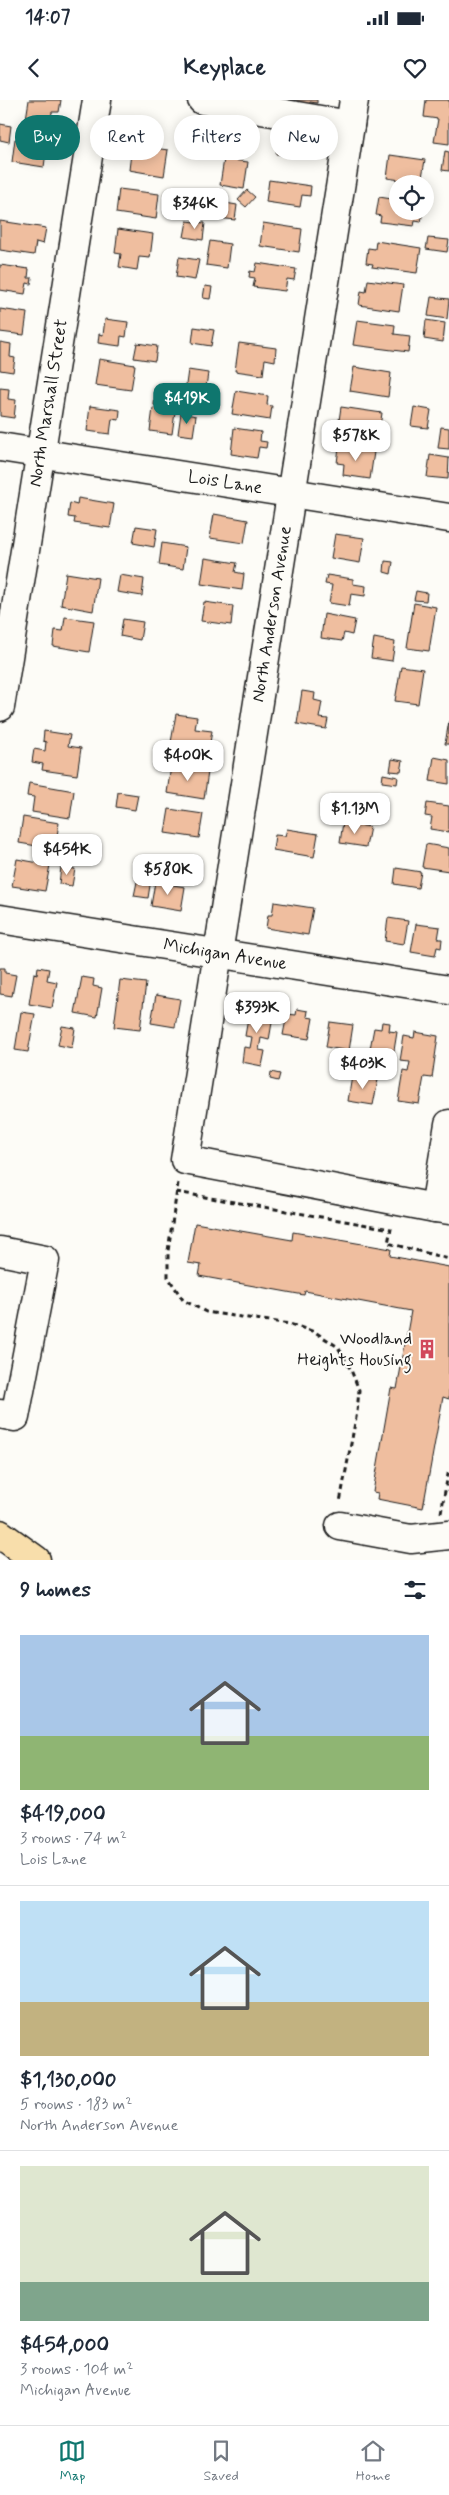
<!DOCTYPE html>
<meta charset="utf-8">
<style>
:root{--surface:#fff;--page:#f6f6f7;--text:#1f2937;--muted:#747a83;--line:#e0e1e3;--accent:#0f766e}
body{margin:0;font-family:Mynerve,sans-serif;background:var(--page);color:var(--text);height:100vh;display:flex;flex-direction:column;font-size:19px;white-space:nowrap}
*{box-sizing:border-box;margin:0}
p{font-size:16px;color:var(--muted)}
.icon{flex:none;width:28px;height:28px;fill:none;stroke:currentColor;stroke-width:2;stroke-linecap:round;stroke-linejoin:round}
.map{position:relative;height:1460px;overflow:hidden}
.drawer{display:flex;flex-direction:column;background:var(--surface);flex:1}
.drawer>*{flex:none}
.hud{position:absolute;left:15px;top:15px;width:420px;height:45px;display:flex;gap:10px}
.tools{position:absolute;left:389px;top:75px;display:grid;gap:10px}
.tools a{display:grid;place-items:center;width:45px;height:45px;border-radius:50%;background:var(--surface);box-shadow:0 2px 12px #0003;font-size:25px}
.price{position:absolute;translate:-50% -42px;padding:0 11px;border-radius:10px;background:#fff;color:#222;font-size:16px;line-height:32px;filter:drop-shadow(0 1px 2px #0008)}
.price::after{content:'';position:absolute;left:50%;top:30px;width:15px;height:11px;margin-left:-8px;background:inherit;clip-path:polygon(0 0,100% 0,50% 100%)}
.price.selected{background:var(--accent);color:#fff}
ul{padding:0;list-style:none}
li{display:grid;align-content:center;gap:10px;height:265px;padding:0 20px}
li+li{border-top:1px solid var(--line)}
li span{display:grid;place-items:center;height:155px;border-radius:0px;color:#555}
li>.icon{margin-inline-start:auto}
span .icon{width:90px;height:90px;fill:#fffc;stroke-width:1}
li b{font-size:21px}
h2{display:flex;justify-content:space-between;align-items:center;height:60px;padding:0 20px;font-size:21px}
.tag{padding:0 18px;border-radius:22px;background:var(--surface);box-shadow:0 2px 12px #0003;font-size:18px;line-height:45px}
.tag.selected{background:var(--accent);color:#fff}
.status{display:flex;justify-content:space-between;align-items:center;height:35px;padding:0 25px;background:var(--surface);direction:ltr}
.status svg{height:14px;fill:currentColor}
header{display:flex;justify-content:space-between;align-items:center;height:65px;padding:0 20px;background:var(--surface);font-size:22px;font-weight:700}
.menu{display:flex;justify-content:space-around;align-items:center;height:70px;border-top:1px solid var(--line);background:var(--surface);font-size:14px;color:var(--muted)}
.menu a{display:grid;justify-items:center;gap:2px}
.menu .selected{color:var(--accent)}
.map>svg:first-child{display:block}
.building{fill:#efbe9f;stroke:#1c1c1c}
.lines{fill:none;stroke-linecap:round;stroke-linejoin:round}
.minor-casing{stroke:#1c1c1c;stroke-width:31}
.highway-casing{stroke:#1c1c1c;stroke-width:31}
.path{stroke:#1c1c1c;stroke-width:3;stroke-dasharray:5 4;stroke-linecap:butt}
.minor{stroke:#fdfcf7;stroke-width:28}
.highway{stroke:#f8deab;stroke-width:28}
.labels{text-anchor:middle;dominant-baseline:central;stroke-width:4;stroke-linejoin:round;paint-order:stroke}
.street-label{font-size:18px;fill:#1c1c1c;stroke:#fdfcf7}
.poi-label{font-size:18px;fill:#1c1c1c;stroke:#fdfcf7;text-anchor:end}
</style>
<div class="status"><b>14:07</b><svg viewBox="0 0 49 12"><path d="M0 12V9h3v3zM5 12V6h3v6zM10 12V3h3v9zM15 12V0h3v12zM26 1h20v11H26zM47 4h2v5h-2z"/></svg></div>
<header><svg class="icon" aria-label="back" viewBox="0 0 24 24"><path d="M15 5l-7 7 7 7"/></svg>Keyplace<svg class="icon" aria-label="heart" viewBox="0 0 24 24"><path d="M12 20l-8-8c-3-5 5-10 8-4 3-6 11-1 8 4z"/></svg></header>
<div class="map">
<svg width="449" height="1460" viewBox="0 0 449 1460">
<rect width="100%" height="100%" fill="#fdfcf7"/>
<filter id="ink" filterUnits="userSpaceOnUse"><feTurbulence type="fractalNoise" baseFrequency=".02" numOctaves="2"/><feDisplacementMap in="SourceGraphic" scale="10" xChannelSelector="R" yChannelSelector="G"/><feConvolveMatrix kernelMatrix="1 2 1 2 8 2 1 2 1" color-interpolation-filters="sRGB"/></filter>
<g filter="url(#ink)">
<g class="building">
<path d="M29 0H61L59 12H52L50 23 26 19Z"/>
<path d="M272 0H317V3L310 2 308 13Z"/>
<path d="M426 0H449V44L434 42 438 19 424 17Z"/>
<path d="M0 24 11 26 9 42 0 40Z"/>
<path d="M287 33 311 36 310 42 314 43 313 51H308L307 58 276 54 278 40 286 41Z"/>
<path d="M224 35 244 38 241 58 221 55Z"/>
<path d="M15 39 47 44 44 67 12 62Z"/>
<path d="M132 45 168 50 164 76 129 70Z"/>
<path d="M445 51 449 52V71L442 70Z"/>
<path d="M390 55 425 60 421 83 387 78Z"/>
<path d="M224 59 248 62 244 89 220 85Z"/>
<path d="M269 80 311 86 310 96 302 95 300 107 266 102Z"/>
<path d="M119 89 159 94 156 119 116 113Z"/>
<path d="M247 90 255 97 246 107 238 100Z"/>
<path d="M379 97 398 100V111H423L421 122 415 121 414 126 380 122 381 116 376 115Z"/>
<path d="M214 101 237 105 235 120 211 117Z"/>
<path d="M0 121 46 128 43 144 36 142 34 155 0 150Z"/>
<path d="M187 121 205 123 203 140 184 137Z"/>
<path d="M263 123 302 129 299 152 260 146Z"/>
<path d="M118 129 153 134 150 158 139 157 137 170 119 167 121 154 115 153Z"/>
<path d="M428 138 449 140 447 152 426 149Z"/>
<path d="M210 141 230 144 227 168 206 165Z"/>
<path d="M376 141 421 148 417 173 372 167 373 164 366 163 368 148 375 149Z"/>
<path d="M179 157 199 160 195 180 176 177Z"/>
<path d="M257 163 296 169 294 180 287 179 285 191 253 187 255 178 249 177 250 171 255 172Z"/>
<path d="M0 165 29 169 28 178H32L31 184 27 183 25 194 0 190Z"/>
<path d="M368 180 403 185 399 211 359 205 361 191 366 192Z"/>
<path d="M205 186 212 187 210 199 203 198Z"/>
<path d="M431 197 449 199 447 219 428 216Z"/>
<path d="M0 209 27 213 24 235 0 232Z"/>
<path d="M105 219 128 222 126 237 121 236 120 246 98 243 99 234 103 235Z"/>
<path d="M357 220 395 225 394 234 410 236 408 252 353 245Z"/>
<path d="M426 220 445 223 443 242 424 239Z"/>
<path d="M194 227 214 230 211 246 192 243Z"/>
<path d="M0 242 11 244 10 257 15 258 13 272 0 270Z"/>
<path d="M137 243 157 246 155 261 134 258Z"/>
<path d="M239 243 276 248 275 261 265 259 263 275 235 271Z"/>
<path d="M99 259 135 265 131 290 95 285Z"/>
<path d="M354 267 391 273 388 297 350 291Z"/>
<path d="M188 270 208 273 205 294 185 292Z"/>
<path d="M0 288 9 289 8 299 16 300 14 318 0 316Z"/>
<path d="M156 290 177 293 175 308 154 305Z"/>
<path d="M236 291 268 296 267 305 272 306 270 320 232 314Z"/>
<path d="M90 306 120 310 119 320 112 319 110 334 87 331Z"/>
<path d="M341 307 382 313 378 340 337 334Z"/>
<path d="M414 307 431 310 428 328 411 326Z"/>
<path d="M153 308 175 312 172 334 150 331Z"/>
<path d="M181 313 196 316 193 336 178 334Z"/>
<path d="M441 327 449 328V349L438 348Z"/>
<path d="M234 328 261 332 260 341 267 342 266 348 259 347 257 358 231 354Z"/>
<path d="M339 347 374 352 370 379 343 375 344 364 337 363Z"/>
<path d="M430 355 449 358 448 379 427 377Z"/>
<path d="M78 398 114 404 110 428 74 423 75 418 68 417 70 403 77 405Z"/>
<path d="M214 414 248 420 244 443 210 438Z"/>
<path d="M136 426 157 429 154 447 133 443Z"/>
<path d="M335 434 364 438 360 463 331 458Z"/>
<path d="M162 443 186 447 183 469 159 465Z"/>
<path d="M205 458 237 463 235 472 244 474 242 490 201 484Z"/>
<path d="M385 461 393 462 391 474 384 472Z"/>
<path d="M66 473 98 478 93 511 61 505Z"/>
<path d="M120 475 144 479 142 496 117 492Z"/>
<path d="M327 475 353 479V484L366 486 365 496 351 494 349 506 329 503 332 485 325 484Z"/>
<path d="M416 491 427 493 426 501 414 500Z"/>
<path d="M204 502 233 506 231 525 201 521Z"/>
<path d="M414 503 436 507 429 551 407 548Z"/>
<path d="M324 514 355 520 352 535 344 533 342 541 321 538Z"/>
<path d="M65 517 94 521 89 552 53 546 55 530 63 531Z"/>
<path d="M123 519 143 522 140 540 120 536Z"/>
<path d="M374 538 395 542 392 561 371 558Z"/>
<path d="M401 566 423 569 418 604 395 601Z"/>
<path d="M302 591 315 593 314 600 322 602 319 618 328 619 326 629 297 624Z"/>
<path d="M176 614 197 617 195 629 212 631 208 654 170 648Z"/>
<path d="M449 621V644H445Z"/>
<path d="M44 631 70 635 68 646 81 648 77 675 42 670 43 664 32 662 34 649 45 651 46 642 43 641Z"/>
<path d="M434 657 449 660V684L430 681Z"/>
<path d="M392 659 403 661 401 672 390 671Z"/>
<path d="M171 666 208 672 204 699 167 693Z"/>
<path d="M383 674 398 677 397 684 382 682Z"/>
<path d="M29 683 74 691 70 718 32 712 34 697 27 696Z"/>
<path d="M118 692 138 695 135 710 116 707Z"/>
<path d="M427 703 449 706V732L430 729 432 717 425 716Z"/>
<path d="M169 709 203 714 199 738 165 733Z"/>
<path d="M23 717 59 723 55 749 19 743Z"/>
<path d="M343 722 370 727 366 747 340 743Z"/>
<path d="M287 729 318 734 314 757 273 750 275 735 285 736Z"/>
<path d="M426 744 449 748V771L422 767Z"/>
<path d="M17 759 50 765 45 791 12 786Z"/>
<path d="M61 767 75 769 72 786 59 784Z"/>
<path d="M396 768 421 772 418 788 394 784Z"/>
<path d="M138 777 151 779 148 798 134 796Z"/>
<path d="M155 782 185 787 181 811 151 806Z"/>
<path d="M274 802 313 808 308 835 266 828 268 815H272Z"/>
<path d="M388 818 408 821 404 844 385 841Z"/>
<path d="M416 824 440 827 438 839H442L441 848 437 847 435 856 411 852Z"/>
<path d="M38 867 49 869 47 880 57 882 52 908 29 904 34 873 37 874Z"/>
<path d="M0 868H5V873L16 875 12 896 0 894Z"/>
<path d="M82 877 94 879 93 886 102 888 97 917 75 913Z"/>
<path d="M120 880 146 883 140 930 114 927Z"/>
<path d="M156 895 180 899 175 927 151 923Z"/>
<path d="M255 903 261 904V909L274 911 269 940 261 938 259 950 265 951 262 966 242 962 244 947 250 948 252 937 245 936 250 907 254 908Z"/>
<path d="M297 909 308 911 307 917 313 918 309 939 283 935 287 914 296 915Z"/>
<path d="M21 912 35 914 28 952 15 950Z"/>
<path d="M330 922 353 925 349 951 326 947Z"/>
<path d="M382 922 390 923 389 931 397 932 392 963 368 959 374 928 381 929Z"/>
<path d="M62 926 75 928 72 948 58 945Z"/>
<path d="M415 932 438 936 432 978 424 977 419 1004 398 1001 403 971 408 972 410 962 400 961 404 936 414 938Z"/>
<path d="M271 972 280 974 278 981 270 979Z"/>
<path d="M352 976 378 980 373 1005 348 1001Z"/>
<path d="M195 1123 292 1140 293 1132 391 1149 390 1156 449 1167V1299L443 1297 423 1408 377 1399 378 1393 373 1392 391 1288 397 1289 411 1211 305 1191 304 1195 199 1176 201 1165 188 1163Z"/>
</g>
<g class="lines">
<defs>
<g id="minor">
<path d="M202 0 350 25"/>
<path d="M354 0 185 1060 435 1108"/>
<path id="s1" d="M0 347 449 418"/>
<path id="s2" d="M0 607 97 0"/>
<path id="s3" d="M0 819 449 890"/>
<path d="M449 1024 435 1108 449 1110"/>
<path d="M0 1151 45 1160 15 1317 0 1314"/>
<path d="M340 1426 411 1439 449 1435"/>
</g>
<path id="highway" d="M0 1434 36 1460"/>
</defs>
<use href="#minor" class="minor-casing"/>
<use href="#highway" class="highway-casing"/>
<g class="path">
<path d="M178 1083 168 1151V1177L183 1200 206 1212 290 1224 315 1232 338 1247 351 1270 359 1290 357 1312 340 1402"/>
<path d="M176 1092 391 1129 388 1143 449 1159"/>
<path d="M441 1413 449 1369"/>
</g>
<use href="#minor" class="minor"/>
<use href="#highway" class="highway"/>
</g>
</g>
<defs>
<symbol id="building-bare" viewBox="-9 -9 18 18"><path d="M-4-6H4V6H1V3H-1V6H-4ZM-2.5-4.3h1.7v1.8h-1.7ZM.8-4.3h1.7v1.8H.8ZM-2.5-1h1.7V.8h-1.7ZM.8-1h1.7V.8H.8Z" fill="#d1495b" stroke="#fdfcf7" stroke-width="2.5" paint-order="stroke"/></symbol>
</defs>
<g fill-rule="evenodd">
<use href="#building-bare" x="413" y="1235" width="28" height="28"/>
</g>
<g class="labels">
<g class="street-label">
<text stroke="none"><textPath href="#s2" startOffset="308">North Marshall Street</textPath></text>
<text stroke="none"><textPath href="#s1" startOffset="228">Lois Lane</textPath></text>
<text transform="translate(272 514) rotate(-81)">North Anderson Avenue</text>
<text stroke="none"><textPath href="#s3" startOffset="228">Michigan Avenue</textPath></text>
</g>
<g class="poi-label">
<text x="412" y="1239">Woodland<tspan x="412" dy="21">Heights Housing</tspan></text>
</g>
</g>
</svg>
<div class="tools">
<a><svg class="icon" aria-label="locate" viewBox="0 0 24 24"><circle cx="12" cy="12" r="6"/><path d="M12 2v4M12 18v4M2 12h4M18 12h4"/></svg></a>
</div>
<b class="price" style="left:195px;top:130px">$346K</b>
<b class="price selected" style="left:187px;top:325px">$419K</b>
<b class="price" style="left:356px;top:362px">$578K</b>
<b class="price" style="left:188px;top:682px">$400K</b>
<b class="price" style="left:355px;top:735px">$1.13M</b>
<b class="price" style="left:67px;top:776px">$454K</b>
<b class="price" style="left:168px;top:796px">$580K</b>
<b class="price" style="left:257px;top:934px">$393K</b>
<b class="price" style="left:363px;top:990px">$403K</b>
<div class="hud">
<a class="tag selected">Buy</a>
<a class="tag">Rent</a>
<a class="tag">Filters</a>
<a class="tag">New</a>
</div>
</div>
<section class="drawer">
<h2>9 homes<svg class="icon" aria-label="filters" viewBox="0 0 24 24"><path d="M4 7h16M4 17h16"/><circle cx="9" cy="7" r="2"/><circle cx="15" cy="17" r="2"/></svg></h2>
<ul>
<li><span style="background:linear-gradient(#a9c7e8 65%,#8fb573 0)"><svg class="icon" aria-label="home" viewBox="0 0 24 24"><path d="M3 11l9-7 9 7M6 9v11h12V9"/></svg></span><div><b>$419,000</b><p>3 rooms · 74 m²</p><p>Lois Lane</p></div></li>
<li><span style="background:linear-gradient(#bfe0f5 65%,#c2b280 0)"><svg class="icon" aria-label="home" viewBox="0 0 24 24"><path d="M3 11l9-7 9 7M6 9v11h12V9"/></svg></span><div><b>$1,130,000</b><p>5 rooms · 183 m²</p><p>North Anderson Avenue</p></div></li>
<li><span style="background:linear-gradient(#dfe7d0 75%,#7fa58c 0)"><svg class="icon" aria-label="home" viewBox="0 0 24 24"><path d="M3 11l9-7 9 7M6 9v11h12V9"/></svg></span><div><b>$454,000</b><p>3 rooms · 104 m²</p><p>Michigan Avenue</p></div></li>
</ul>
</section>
<nav class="menu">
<a class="selected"><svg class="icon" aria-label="map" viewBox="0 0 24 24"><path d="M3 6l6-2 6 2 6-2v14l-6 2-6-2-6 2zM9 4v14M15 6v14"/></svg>Map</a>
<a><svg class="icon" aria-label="saved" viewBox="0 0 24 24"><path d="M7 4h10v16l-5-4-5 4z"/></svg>Saved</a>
<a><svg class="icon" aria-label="home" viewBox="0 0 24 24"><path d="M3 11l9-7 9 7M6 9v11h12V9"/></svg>Home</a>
</nav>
